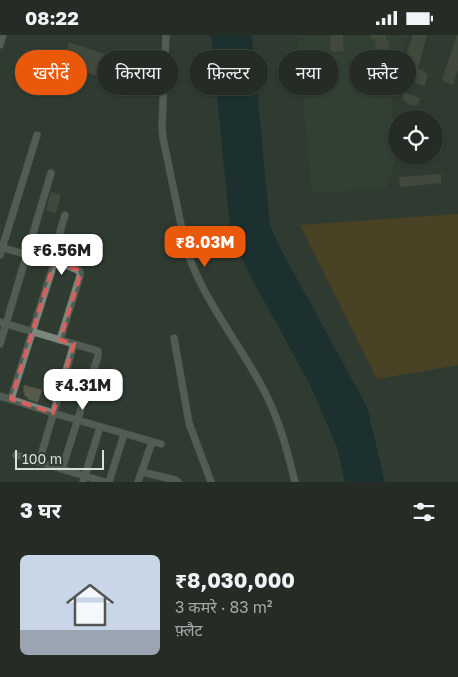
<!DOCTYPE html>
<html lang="hi">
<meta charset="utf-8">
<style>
:root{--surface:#242c25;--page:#2c342d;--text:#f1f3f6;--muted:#a3a7a7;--line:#414842;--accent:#ea580c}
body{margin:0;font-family:"Golos Text","Noto Sans Devanagari",sans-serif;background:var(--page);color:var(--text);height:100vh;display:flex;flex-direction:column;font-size:19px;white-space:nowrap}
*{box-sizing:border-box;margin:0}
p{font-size:16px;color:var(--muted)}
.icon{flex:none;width:28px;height:28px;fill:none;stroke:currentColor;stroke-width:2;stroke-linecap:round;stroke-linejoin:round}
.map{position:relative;height:447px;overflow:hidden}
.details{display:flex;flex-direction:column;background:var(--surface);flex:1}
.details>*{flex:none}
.guide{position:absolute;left:15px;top:15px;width:429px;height:45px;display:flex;gap:10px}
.buttons{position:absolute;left:388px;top:75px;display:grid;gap:10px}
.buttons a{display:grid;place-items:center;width:55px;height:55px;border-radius:50%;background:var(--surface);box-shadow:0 1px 4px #0004,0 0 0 1px var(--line);font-size:25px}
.scale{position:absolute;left:15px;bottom:12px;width:89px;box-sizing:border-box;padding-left:5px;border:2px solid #d9dfd9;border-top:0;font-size:14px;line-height:18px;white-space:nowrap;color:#d9dfd9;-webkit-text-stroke:4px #303b31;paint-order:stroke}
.price{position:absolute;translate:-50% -42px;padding:0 11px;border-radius:10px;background:#fff;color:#222;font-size:16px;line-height:32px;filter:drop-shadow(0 1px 2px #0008)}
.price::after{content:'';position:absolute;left:50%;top:30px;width:15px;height:11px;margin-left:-8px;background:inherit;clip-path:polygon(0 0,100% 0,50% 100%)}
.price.current{background:var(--accent);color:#fff}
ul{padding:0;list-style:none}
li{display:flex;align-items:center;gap:15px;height:125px;padding:0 20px}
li+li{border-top:1px solid var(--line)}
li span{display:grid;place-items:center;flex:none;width:140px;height:100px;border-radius:8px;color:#555}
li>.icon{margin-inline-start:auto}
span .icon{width:60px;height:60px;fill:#fffc;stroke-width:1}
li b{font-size:21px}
h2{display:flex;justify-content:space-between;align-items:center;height:60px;padding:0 20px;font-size:21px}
.chip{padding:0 18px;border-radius:22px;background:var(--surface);box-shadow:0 1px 4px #0004,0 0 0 1px var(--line);font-size:18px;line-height:45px}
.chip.current{background:var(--accent);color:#fff}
.status{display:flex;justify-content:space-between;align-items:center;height:35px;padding:0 25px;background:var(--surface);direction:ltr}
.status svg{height:14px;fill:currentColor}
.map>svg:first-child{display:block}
.built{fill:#354536}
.green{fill:#6a4d16}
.water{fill:#06262d}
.building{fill:#57594b}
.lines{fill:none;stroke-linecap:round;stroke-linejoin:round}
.minor-casing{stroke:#4e574f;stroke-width:8}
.minor{stroke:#7b877c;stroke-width:7}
.marked{fill:none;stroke:#d75f5d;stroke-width:4;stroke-dasharray:10 6;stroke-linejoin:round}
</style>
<div class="status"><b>08:22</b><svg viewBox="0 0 49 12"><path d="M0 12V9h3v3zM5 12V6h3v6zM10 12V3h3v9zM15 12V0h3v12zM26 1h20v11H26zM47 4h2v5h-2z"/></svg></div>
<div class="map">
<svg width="458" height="447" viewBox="0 0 458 447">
<rect width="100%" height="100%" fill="#303b31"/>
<path class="built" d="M297 0H408L396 39 397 54 391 58 396 126 385 154 312 158Z"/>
<path class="green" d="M458 179V330L377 344 300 190Z"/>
<path class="water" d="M211 0H252L270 191 282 216 367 372 385 447H345L337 412 310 350 245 231 230 193Z"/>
<g class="building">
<path d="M330 0H343L344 16 331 17Z"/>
<path d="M371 0H386V6H389V14L376 15 375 4 371 5Z"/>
<path d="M413 0H427L418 34 425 36V38L428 39 425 51 408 46 411 34 403 30Z"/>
<path d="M457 0H458V35L453 50 443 46V45L442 44Z"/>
<path d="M69 7 104 19 97 41 61 29Z"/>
<path d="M404 58 420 63 418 70 416 69 415 71 405 68 406 66 402 65Z"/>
<path d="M434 99 442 100 439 112 434 111Z"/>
<path d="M441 139V148L400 152 399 142Z"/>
<path d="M51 157 61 160 56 178 46 175Z"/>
<path d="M24 350 42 355 38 368 27 364 28 362 24 361 25 358 23 357 24 354H23Z"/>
</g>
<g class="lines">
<defs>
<g id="minor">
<path d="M166 0 162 90 163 103 185 209C200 261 236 303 261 350 278 380 287 414 295 447"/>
<path d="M0 10 3 0"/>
<path d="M0 212 71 232 80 236V241L60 305"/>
<path d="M0 220 37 100"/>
<path d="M51 227 65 180"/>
<path d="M0 287 98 316V321L62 434"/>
<path d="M174 303 189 388 211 447"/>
<path d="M0 309 51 138"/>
<path d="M0 361 53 378 161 409"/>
<path d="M11 364 54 228"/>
<path d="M16 420 105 447"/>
<path d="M39 427 74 309"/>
<path d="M142 437 175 445 178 447"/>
<path d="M83 447 100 392"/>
<path d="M109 447 124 399"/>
<path d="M138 447 152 407"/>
</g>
</defs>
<use href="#minor" class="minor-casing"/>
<use href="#minor" class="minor"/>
</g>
<path d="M0 0H458V447H0ZM54 228 77 234 80 241 60 305 74 309 53 378 11 364Z" fill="#303b31" fill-opacity=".55" fill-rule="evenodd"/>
<path class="marked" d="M54 228 77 234 80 241 60 305 74 309 53 378 11 364Z"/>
</svg>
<div class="buttons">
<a><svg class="icon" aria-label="locate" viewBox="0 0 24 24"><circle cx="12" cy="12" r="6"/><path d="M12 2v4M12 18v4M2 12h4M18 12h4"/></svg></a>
</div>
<div class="scale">100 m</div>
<b class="price current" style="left:205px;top:233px">₹8.03M</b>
<b class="price" style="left:62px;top:241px">₹6.56M</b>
<b class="price" style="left:83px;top:376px">₹4.31M</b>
<div class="guide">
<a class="chip current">खरीदें</a>
<a class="chip">किराया</a>
<a class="chip">फ़िल्टर</a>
<a class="chip">नया</a>
<a class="chip">फ़्लैट</a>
</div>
</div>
<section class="details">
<h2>3 घर<svg class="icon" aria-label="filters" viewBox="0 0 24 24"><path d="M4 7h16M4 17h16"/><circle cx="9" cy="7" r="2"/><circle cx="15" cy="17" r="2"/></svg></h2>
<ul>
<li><span style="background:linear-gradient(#c9d6e8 75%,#9aa5b1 0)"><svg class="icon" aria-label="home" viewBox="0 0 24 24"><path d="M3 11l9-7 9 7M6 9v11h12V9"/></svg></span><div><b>₹8,030,000</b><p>3 कमरे · 83 m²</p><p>फ़्लैट</p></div></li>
</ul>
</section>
